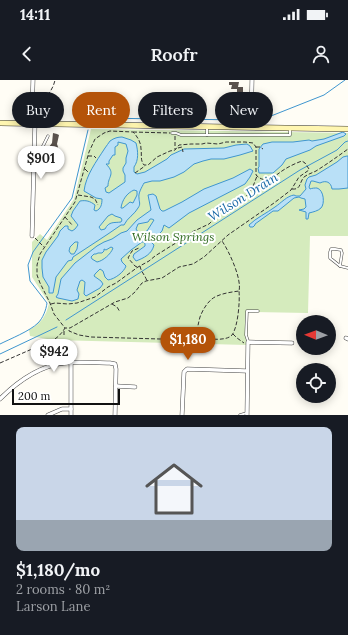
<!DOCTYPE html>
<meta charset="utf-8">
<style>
:root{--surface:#171b24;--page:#20242c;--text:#f1f3f6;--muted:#9ea1a6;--accent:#b45309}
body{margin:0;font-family:Lora,serif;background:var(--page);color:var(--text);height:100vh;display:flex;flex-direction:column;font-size:15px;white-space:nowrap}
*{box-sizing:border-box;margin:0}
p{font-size:13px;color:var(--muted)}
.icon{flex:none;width:22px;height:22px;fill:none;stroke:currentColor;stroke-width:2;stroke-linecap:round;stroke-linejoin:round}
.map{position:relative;height:335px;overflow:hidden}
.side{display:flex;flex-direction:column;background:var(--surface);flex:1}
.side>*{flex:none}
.guide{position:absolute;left:12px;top:12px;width:324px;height:36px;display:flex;gap:8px}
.needle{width:26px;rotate:271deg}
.buttons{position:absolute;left:296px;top:235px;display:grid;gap:8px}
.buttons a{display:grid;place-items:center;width:40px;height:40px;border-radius:50%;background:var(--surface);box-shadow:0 2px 10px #0003;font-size:20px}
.scale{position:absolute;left:12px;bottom:10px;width:108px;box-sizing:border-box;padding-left:4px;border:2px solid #111;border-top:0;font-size:11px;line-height:14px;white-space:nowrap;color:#111;-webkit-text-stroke:3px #fff;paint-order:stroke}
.price{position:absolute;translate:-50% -34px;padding:0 9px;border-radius:14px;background:#fff;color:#222;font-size:13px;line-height:26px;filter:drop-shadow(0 1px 2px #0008)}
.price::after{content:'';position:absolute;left:50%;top:24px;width:12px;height:9px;margin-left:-6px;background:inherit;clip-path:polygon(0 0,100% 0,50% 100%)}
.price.current{background:var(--accent);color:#fff}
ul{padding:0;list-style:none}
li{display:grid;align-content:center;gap:8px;height:212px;padding:0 16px}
li span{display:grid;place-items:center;height:124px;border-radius:8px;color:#555}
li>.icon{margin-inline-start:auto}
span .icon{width:72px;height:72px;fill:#fffc;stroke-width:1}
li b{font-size:17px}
.chip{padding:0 14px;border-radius:18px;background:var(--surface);box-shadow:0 2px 10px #0003;font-size:14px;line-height:36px}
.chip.current{background:var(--accent);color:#fff}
.status{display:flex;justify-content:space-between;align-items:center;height:28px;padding:0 20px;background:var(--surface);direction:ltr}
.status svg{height:11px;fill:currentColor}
header{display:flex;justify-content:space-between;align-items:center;height:52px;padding:0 16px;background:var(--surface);font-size:18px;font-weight:600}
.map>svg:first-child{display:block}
.green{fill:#d5ebbd}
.water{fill:#b9e0f7;stroke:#3f96cf;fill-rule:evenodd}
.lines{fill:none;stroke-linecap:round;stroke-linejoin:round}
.stream{stroke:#3f96cf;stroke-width:1}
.building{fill:#5a524d}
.lane-casing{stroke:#444;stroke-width:3}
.street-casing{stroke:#444;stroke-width:4.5}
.secondary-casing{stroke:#333;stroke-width:6}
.path{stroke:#333;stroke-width:1;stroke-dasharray:4 2;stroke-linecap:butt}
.lane{stroke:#fff;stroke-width:2}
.street{stroke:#fff;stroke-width:3.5}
.secondary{stroke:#fff6b0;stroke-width:5}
.labels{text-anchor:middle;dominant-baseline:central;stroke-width:4;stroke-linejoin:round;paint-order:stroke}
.park-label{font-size:12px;font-style:italic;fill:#2f6b1f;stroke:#fff}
.water-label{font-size:13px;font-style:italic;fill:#1768a6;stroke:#fff}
</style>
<div class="status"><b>14:11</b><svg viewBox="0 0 49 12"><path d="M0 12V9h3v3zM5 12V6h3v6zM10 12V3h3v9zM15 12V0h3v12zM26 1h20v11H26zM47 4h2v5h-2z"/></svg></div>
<header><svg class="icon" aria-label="back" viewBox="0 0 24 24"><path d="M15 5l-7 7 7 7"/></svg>Roofr<svg class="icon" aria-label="person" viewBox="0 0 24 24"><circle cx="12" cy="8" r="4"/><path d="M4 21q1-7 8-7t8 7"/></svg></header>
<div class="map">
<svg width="348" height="335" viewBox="0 0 348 335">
<rect width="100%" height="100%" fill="#fffdf5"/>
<path class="green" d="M91 49 348 53V156H310L308 233 248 232 247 265 53 260 30 256 29 250C41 243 46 237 49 223L32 197V162L40 154 47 160 74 119Z"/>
<g class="water">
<path d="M343 52 346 54 344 56 316 66 310 70 286 79 282 85 273 93H259L258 88 259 87V69L263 64 272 62H293L309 60 312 61 324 59Z"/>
<path d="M122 57 131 60 136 63C138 71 139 80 134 87V92L137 94 145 92 167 79 171 75 184 69 224 68 236 65 247 64 250 66 253 71 240 75 224 79H211L203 81 194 84 184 92 174 97 160 101H152L144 103C142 107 138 113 139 118 139 122 141 124 138 128 135 134 127 138 124 145H121L108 154 73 177 72 180 68 181 56 197 53 213H49V207L43 197 42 188V180L46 172 58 156 60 151 65 146H68V149L72 151 75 149 78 145 71 136 73 131 80 121C86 120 90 121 95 125L94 130 96 131C101 129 102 124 102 119L96 118 84 111C86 95 96 82 105 68 107 66 108 63 110 61 114 58 118 57 122 57ZM118 62 126 64 128 71 126 78V83L123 88V91L125 95V102L109 113 106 112 105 108 108 106C108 96 116 94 106 84H109V81L113 75H115V67L118 65ZM134 110 137 111V115L133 123 130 122 123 128H121C122 120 127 113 134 110ZM112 134 115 136 121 138 122 140 121 142C114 143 109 141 105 149L101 150 99 147 108 136ZM75 162H78L77 169 74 174H71L69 171 70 167Z"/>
<path d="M347 76H348V108L339 109H332C331 102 326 100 320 103L313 101H311L309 107 310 109C312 108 315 108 317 108 324 110 325 124 321 128 318 131 313 132 309 133L308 139H306V132L299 130 304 129 306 127 305 119 301 118 299 117 294 118 278 131H273L255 144V145L253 147H250L249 145C256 138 267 133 275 127 281 123 287 116 294 115L296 116H300L306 109 305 105 307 99 309 97 316 95 337 82 343 77Z"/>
<path d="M250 89 253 91 250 97 245 104 189 133 169 148 164 145 162 151 157 156H154L151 159V162L154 165C152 174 144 178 136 181L133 177 134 174 145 166V164L144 162H142L131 170 121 179 122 182 126 186C124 192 115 199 108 200L105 197 103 191 100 189 95 194 94 196 101 201 103 204 100 208 86 216 84 214 85 202 82 200 80 201 77 210 79 214 78 219 72 221 58 218 56 217 58 214 61 199 75 183 97 166 104 162 112 159 121 153 127 151 137 140 151 130 148 115 153 114 156 116 160 129 162 131H164L182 122 204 109 233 98ZM150 139H152L154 140 147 151 141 153 138 152 136 149 138 144 148 142ZM111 167 113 168C111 174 103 181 97 182L92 179 91 177 94 174H96L98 173H102L104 171V169L106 170Z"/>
</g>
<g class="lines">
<g class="stream">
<path d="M92 38 245 40"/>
<path d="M259 39 271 36 324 15 345 0"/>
<path d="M66 240 300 90 337 70 345 62 348 61"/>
<path d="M0 264C10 259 30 251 38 243 43 238 46 230 47 223L30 201 28 185 33 172 72 118 88 50"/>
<path d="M0 274 57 247"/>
</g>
</g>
<g class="building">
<path d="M229 2H239L238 7H243V17H237V9H231L232 5H229Z"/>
<path d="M53 53 57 54 59 55 57 64 58 67 50 76 45 72 52 63Z"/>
</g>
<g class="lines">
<defs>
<g id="lane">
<path d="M207 48V55H290V49"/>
<path d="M172 53H176L181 55H207"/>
<path d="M35 69 42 68 48 56"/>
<path d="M331 169H335L341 170 342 173 340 186 330 178V172Z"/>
<path d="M340 186 348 188"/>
<path d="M248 261 246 255 247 231H258"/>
<path d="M240 335 247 333"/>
</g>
<g id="street">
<path d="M251 47 252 0"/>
<path d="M32 156 35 43 32 35 33 0"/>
<path d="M346 258 348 259"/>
<path d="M116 306 135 307"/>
<path d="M0 319C17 302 39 286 64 283 79 281 95 283 110 283L115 284 116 289 115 335"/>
<path d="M48 335 62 329H71"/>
<path d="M71 335V283"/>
<path d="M182 335 184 292 187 289 247 291"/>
<path d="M247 335 248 262 292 263"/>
</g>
<path id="secondary" d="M0 43 348 49"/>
</defs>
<use href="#lane" class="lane-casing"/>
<use href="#street" class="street-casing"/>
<use href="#secondary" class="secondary-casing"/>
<g class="path">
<path d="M36 29C43 21 53 11 55 0"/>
<path d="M36 34 39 40"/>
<path d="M133 52 170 53"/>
<path d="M175 56V69"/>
<path d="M256 67H260L263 69"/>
<path d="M178 68 182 67 183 72"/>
<path d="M88 76H94L96 78"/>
<path d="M85 89 88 92"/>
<path d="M135 93 145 86"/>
<path d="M292 109C301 110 299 103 304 97 308 94 312 93 316 91 327 84 337 77 348 69"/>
<path d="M78 115 91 117 95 119 98 125"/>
<path d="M65 137 73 146"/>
<path d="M35 158 44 167"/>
<path d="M140 186C141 192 145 195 147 201"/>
<path d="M137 187 135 186 128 178 132 171 139 168"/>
<path d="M51 224 55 223 68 224 77 223 95 217 108 207 116 203 138 187 149 181 155 176 187 156 192 152 209 144 216 137 245 118 252 109 257 96"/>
<path d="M112 224 117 227 120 232"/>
<path d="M69 250V251L79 255 91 257 160 259 187 257 194 255C198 249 198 244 200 237 203 229 209 219 217 216 224 213 232 212 239 211 242 199 229 171 222 161"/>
<path d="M64 251V255"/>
<path d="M233 254 237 258 244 263"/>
<path d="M196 256C204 259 226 262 232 255 238 247 240 221 239 211"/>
<path d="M44 264 50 281"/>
<path d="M0 283 55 259C59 256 62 253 65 248L54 234 50 223 40 203 37 195V185L40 174 75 122 89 72 95 59 104 53 110 51 133 52C138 57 141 63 141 69 142 75 140 80 144 85H148L157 77 170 71 175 70 179 65 191 64H202L206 63 218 64 226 62H245L253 63 256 67V95C267 106 275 95 285 89 290 86 296 83 302 81L305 83 309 89V90L299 97 291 110 274 123 228 155 204 177 193 184 179 187 162 198 146 201 142 203 135 212 128 218 115 222 70 248H65"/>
</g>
<use href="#lane" class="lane"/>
<use href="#street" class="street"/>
<use href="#secondary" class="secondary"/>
</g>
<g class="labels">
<g class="park-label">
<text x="173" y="156">Wilson Springs</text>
</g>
<g class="water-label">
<text transform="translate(243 117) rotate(-32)">Wilson Drain</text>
</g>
</g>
</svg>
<div class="buttons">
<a><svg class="needle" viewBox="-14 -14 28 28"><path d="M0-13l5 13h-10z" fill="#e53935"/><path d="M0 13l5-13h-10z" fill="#9ea1a6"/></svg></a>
<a><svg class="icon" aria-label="locate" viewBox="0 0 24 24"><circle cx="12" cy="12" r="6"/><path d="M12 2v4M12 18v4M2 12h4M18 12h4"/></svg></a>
</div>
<div class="scale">200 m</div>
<b class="price" style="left:41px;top:100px">$901</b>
<b class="price current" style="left:188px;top:281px">$1,180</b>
<b class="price" style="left:54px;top:293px">$942</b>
<div class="guide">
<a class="chip">Buy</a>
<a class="chip current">Rent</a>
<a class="chip">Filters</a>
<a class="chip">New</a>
</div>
</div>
<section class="side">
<ul>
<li><span style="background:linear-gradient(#c9d6e8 75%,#9aa5b1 0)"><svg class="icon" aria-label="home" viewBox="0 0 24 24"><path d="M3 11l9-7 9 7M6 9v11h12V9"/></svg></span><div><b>$1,180/mo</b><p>2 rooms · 80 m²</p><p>Larson Lane</p></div></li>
</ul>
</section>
